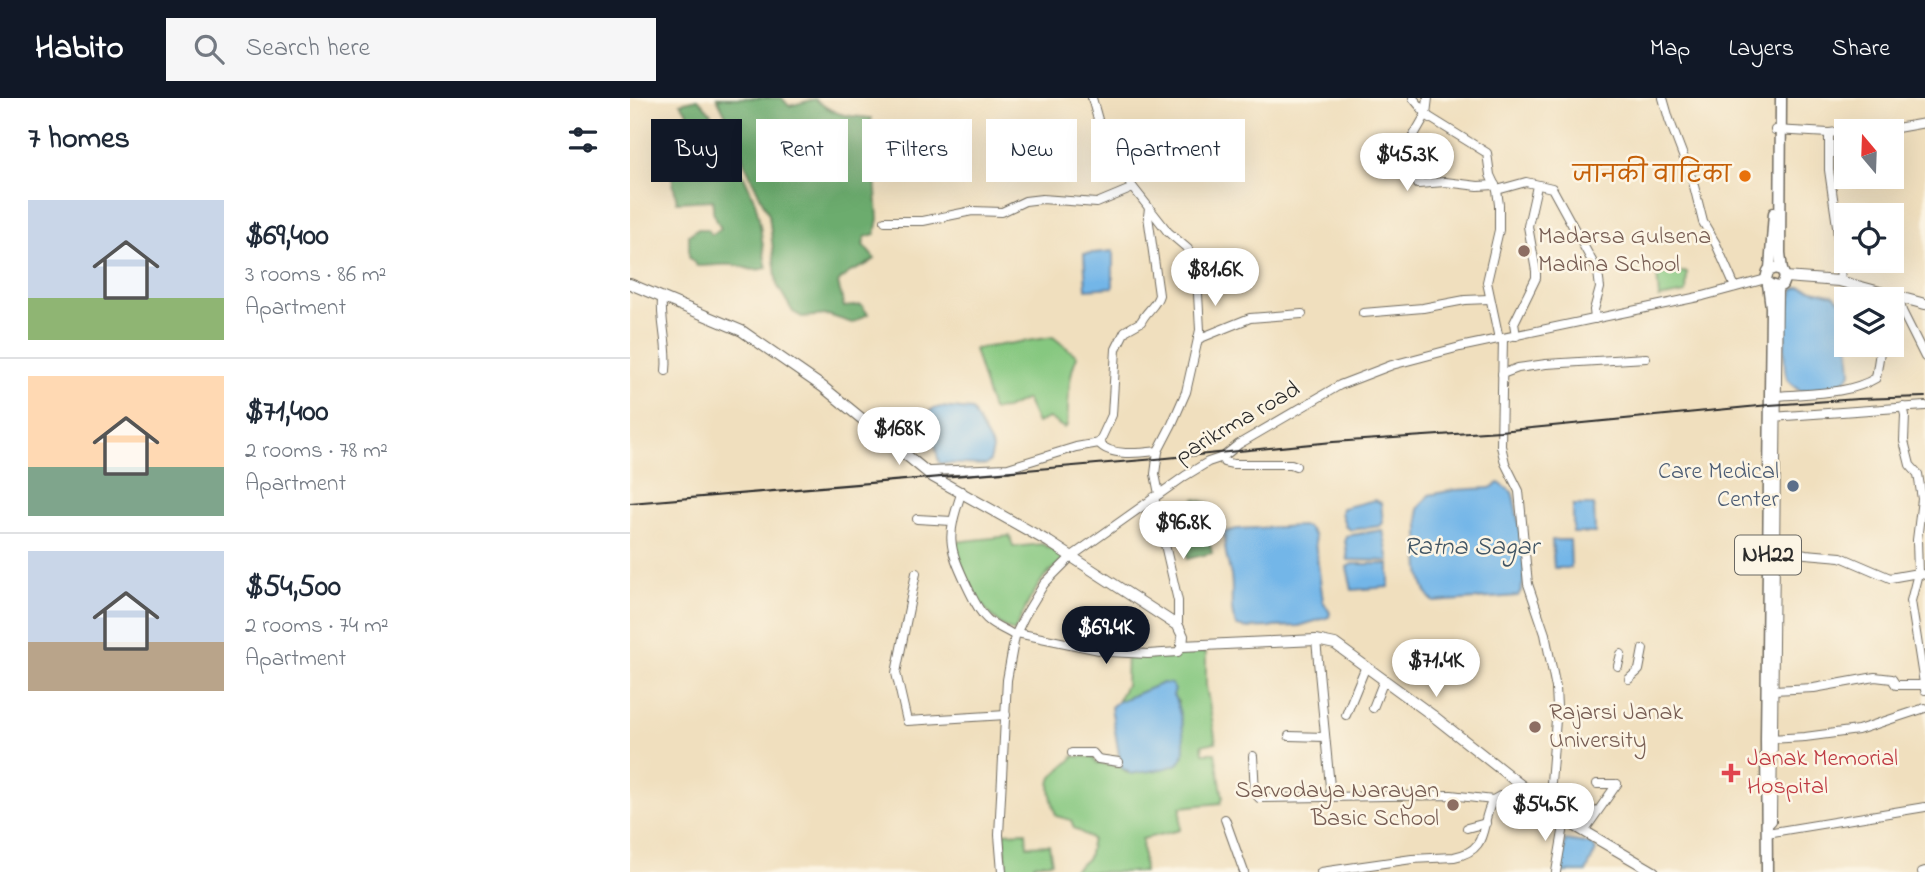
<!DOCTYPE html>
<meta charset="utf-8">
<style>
:root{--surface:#fff;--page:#f6f6f7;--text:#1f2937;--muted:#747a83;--line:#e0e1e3;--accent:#111827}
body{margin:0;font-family:"Indie Flower","Playpen Sans Deva",sans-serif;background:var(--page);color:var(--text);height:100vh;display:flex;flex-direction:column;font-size:26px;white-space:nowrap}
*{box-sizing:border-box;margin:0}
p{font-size:23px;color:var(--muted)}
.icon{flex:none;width:38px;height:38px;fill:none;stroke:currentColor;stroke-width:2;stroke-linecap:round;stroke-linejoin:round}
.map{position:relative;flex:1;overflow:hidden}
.side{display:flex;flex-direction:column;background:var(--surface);width:630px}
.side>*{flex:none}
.banner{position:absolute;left:21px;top:21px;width:665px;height:63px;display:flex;gap:14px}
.needle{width:46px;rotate:341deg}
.controls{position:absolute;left:1204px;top:21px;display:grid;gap:14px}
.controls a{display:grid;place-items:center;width:70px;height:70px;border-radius:0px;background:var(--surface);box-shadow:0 7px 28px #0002;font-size:35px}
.price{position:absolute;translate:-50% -60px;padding:0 16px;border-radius:24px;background:#fff;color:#222;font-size:23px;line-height:46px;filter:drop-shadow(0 2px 4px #0008)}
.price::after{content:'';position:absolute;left:50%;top:42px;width:21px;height:16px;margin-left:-10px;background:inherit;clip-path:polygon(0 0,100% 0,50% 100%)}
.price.selected{background:var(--accent);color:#fff}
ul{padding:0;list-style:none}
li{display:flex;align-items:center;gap:21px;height:175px;padding:0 28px}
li+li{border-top:2px solid var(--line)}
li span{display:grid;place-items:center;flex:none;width:196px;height:140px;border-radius:0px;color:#555}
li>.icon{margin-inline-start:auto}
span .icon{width:84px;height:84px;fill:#fffc;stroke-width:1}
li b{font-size:30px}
h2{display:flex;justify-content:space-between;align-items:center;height:84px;padding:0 28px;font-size:30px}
.chip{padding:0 24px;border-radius:0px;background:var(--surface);box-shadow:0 7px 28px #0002;font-size:24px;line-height:63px}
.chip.selected{background:var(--accent);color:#fff}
header{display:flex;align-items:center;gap:42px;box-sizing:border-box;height:98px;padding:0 35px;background:var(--accent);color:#fff}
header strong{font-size:33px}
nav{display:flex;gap:38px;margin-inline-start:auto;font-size:24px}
.search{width:490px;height:63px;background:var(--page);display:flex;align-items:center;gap:18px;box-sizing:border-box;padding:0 24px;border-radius:0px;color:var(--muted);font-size:26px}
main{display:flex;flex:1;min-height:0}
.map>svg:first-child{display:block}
.green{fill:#86c880;stroke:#587a56;stroke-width:2}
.forest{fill:#6cac6e;stroke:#4c6c4c;stroke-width:2}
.water{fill:#73b6e8;stroke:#4f708a;stroke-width:2}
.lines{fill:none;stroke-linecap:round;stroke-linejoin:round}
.minor-casing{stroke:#706a5e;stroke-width:10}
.major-casing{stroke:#706a5e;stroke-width:12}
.highway-casing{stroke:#706a5e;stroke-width:13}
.minor{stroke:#fff;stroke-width:8}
.major{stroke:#fff;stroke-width:10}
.highway{stroke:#fff;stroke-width:10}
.rail{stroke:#2b2b2b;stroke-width:2}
.food-dot{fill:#e8710a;stroke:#fcf5e5;stroke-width:2.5}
.education-dot{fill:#8d6e63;stroke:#fcf5e5;stroke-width:2.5}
.service-dot{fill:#5c6f8a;stroke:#fcf5e5;stroke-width:2.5}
.health-dot{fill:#e0444e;stroke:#fcf5e5;stroke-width:2.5}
.labels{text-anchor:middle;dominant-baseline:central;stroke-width:5;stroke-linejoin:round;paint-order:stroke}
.shield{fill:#fcf5e5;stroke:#6a6863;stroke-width:2}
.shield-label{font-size:23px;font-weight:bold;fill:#2b2b2b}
.food-label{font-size:24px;fill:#c56008;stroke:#fcf5e5;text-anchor:end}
.education-label{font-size:24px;fill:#785e54;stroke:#fcf5e5;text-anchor:start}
.street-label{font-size:24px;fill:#2b2b2b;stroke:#fcf5e5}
.service-label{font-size:24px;fill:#4e5e75;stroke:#fcf5e5;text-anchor:end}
.health-label{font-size:24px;fill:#be3a42;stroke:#fcf5e5;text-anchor:start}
.water-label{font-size:26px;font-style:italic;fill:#415564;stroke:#fcf5e5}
</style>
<header>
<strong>Habito</strong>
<div class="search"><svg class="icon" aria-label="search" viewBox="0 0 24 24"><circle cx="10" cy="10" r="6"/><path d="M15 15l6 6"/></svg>Search here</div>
<nav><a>Map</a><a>Layers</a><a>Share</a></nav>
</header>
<main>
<section class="side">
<h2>7 homes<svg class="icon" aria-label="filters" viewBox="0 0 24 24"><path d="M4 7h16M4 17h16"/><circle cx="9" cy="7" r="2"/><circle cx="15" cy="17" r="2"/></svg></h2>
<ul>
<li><span style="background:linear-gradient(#c9d6e8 70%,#8fb573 0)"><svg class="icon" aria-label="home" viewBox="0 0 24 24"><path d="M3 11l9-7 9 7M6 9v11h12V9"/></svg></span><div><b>$69,400</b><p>3 rooms · 86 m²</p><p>Apartment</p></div></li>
<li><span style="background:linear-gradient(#ffd9b3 65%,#7fa58c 0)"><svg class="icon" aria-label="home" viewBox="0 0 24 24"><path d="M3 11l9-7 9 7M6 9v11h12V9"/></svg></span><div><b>$71,400</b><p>2 rooms · 78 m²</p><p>Apartment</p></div></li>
<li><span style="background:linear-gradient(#c9d6e8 65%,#b9a48a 0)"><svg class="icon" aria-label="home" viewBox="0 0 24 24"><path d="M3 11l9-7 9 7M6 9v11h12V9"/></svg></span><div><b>$54,500</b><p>2 rooms · 74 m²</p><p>Apartment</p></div></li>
</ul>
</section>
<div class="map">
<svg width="1295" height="774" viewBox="0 0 1295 774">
<rect width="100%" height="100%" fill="#fcf5e5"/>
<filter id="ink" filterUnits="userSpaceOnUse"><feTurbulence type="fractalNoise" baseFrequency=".0143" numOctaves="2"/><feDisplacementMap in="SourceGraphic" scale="14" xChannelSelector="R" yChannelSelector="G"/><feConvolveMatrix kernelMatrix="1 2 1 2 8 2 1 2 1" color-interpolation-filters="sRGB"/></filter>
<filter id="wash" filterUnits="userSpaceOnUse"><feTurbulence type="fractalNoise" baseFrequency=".00686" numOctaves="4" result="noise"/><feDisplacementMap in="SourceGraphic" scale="28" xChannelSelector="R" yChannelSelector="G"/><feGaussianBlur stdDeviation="1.57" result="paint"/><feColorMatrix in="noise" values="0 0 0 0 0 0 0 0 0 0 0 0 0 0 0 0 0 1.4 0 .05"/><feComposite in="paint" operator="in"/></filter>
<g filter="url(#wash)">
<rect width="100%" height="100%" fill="#f0dfbe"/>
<g class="green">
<path d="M1057 174 1056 195 1029 200 1027 175Z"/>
<path d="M423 239 447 258C437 282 439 303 437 328L434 330 419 320 407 325 396 301 376 311 362 312 344 251Z"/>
<path d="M380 438 383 449 412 446 437 459 414 479 400 501 384 534C350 519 334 478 324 444Z"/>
<path d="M497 554 546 557 576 554V588L586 644 572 647 573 655H585L593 699 591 705 551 709 550 732 512 741 514 774H444V772L458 760 462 741 444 730 441 722 426 718C424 708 416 687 423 678 429 671 438 667 444 658L463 659 467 665 491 669 497 675 548 604 533 585 487 604 496 587Z"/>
<path d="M396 734 397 748 419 747 422 764 404 766V774H377L374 735Z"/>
</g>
<g class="forest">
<path d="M87 0H152L159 8 185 1C205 18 216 18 241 20L248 121 245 136 235 139 233 147 245 161C229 174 220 169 208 185L214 209 231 207 238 216 222 225 198 217 172 219 163 214 147 187 139 117 115 66 106 38Z"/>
<path d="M68 1 80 14 89 41H99C105 63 117 82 125 104 132 125 131 148 137 170 117 175 118 168 103 167 91 166 78 168 67 168L59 159V137L67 131H78L81 137 91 131 83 114V102L47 104 42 79 43 71 58 64 60 56 48 36 52 30 60 24 59 17 50 5Z"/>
<path d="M565 401 579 405 584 426 578 438 582 455 557 461 554 415 562 409Z"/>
</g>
<g class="water">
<path d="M483 153V189L456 191 454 156Z"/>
<path d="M1171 189 1204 197 1216 209V247H1219L1221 275 1210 288 1170 293C1166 290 1161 287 1158 282 1150 266 1157 208 1164 191Z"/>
<path d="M310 309 342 312 363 351 360 363 356 367 309 365 298 317 301 312Z"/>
<path d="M869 385 882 394 884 401C888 425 903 478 888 498L804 504C782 487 792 438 788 411L799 397 824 392 860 390Z"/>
<path d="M745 402 751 405 753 425 750 428 721 432 716 429 711 415 712 410Z"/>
<path d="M943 407H964L965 435H943Z"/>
<path d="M673 428 677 429 684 437 693 503 700 515 699 519 669 528 615 530 607 528C598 513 604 495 601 478 598 464 593 449 595 434L607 431Z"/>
<path d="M753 432 759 463 718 462 715 442 716 438Z"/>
<path d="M922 442H940L941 470H924Z"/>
<path d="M722 466H759V489L722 492 717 469Z"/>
<path d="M533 585 541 586 545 592 543 597C550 608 560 655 549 665 543 671 511 674 501 676L491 669 481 609 487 604Z"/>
<path d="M935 742 962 746 966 752 956 774H930Z"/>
</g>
</g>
<g filter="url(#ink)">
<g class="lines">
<defs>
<g id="minor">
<path d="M462 0 473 40 487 69 538 134 558 151 567 178 570 232 556 294 542 326 528 353 525 376 529 396"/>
<path d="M783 0 799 19 857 55 860 77 867 92 869 107V132L857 184 869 241"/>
<path d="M798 0 796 16 784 37 781 56 788 86 815 84 848 88 865 87"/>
<path d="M1033 0 1039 21 1063 84 1073 124 1086 146 1105 189"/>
<path d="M1145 32 1199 35 1216 33"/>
<path d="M1218 33H1230"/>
<path d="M1250 33 1295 25"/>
<path d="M1199 35V72L1207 128 1211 183"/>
<path d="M867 92 896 84 922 90 968 174 970 190 964 212 965 221"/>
<path d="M519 110 518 118 529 197C526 208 516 213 511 224L495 233 486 251 482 317 469 345C480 359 511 355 528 353"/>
<path d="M255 123H293L342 113 372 114 395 103 412 101 467 105 503 90"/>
<path d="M1269 199 1272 213 1295 259"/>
<path d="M32 200C30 225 39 249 36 273"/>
<path d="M733 215 793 210 835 202 859 201"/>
<path d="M886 238 884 225 906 180V173L898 128 907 88"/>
<path d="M873 240 871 348 875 365 889 393 898 486 915 536 926 590 927 609 919 710"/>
<path d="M568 241 620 220 672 216"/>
<path d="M872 276 888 270 916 266 1016 260"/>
<path d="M1147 298C1179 295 1218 297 1246 280L1251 247"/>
<path d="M1273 309 1275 317 1274 343 1280 367 1288 376 1292 401 1287 442 1288 475 1281 503 1295 592"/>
<path d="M1142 319 1295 308"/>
<path d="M593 359 594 364 603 366H661L666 368"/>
<path d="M299 373 378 370 446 349 469 345"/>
<path d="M332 393C317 438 317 446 337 488 342 498 348 513 357 521 364 528 377 532 385 538"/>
<path d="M524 399 548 503V528"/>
<path d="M287 421 322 423"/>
<path d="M1144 450 1176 456 1211 459 1260 480 1288 475 1295 477"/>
<path d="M286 475 266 575 277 623 376 617"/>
<path d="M387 535 479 554 518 556 548 554 552 548"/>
<path d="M686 542 701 699"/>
<path d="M988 568 991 556"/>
<path d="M999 581 1009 572 1013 551"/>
<path d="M1143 592 1184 590 1245 579 1262 581 1266 587H1295"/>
<path d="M743 610 754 582"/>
<path d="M716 617 736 568"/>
<path d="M659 638 695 639"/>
<path d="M1138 641 1175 639 1228 632 1295 610"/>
<path d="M442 655H463L468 661 489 664"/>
<path d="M623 658 625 695 629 700 821 697 863 702"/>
<path d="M967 686H987"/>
<path d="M595 721 614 774"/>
<path d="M1137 728 1142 723 1148 189"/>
<path d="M837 730 856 725"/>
<path d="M954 733 987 686"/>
<path d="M1137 735 1295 709"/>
<path d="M372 774 369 737 377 582 385 538 394 519 414 486 442 458 555 378 578 364 593 359 609 346 710 287 762 267 830 249 1073 198 1136 181"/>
<path d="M691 774 782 761 824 759C861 752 849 726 863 702L870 698 882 697 889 685"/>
<path d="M926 774 935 722"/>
<path d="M1292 774 1295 773"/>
</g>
<g id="major">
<path d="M1155 179 1209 183 1295 206"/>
<path d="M0 186 112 233 193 289 303 379 419 444 548 528 553 538 552 548 686 542 705 546 802 617 935 722 1024 774"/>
</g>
<g id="highway">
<path d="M1151 0 1150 155 1152 172 1155 179 1152 187 1148 189 1138 186 1136 181 1138 173 1146 170 1152 172"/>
<path d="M1140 171 1144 115"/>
<path d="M1137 774 1136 641 1141 209 1138 186"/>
</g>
</defs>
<use href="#minor" class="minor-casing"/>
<use href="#major" class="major-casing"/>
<use href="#highway" class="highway-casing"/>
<use href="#minor" class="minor"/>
<use href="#major" class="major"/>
<use href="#highway" class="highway"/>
<path class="rail" d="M0 405 526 361 703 344 870 333 1139 307 1228 301 1295 299"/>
</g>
</g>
<circle class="food-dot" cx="1115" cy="78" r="7"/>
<g class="education-dot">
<circle cx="894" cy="153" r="7"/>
<circle cx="905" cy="629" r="7"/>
<circle cx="823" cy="707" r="7"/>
</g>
<circle class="service-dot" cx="1163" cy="388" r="7"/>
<path class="health-dot" d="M1097.5 664.5h7v7h7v7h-7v7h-7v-7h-7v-7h7z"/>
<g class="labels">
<rect class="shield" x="1105" y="437.5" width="66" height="39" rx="5"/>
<g class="shield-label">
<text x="1138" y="457">NH22</text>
</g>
<g class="food-label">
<text x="1101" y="78">जानकी वाटिका</text>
</g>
<g class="education-label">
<text x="908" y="139">Madarsa Gulsena<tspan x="908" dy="28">Madina School</tspan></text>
<text x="919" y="615">Rajarsi Janak<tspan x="919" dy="28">University</tspan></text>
<text x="809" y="693" text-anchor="end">Sarvodaya Narayan<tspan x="809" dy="28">Basic School</tspan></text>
</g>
<g class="street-label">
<text transform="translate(608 325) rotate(-30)">parikrma road</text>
</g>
<g class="service-label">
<text x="1149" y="374">Care Medical<tspan x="1149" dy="28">Center</tspan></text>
</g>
<g class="health-label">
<text x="1117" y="661">Janak Memorial<tspan x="1117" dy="28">Hospital</tspan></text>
</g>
<g class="water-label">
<text x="841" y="450">Ratna Sagar</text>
</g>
</g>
</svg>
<div class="controls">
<a><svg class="needle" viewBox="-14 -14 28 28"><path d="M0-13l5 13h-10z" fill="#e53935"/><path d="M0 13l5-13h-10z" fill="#747a83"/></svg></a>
<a><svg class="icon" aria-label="locate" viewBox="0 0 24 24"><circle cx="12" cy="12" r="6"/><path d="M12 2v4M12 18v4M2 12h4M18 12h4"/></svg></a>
<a><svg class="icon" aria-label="layers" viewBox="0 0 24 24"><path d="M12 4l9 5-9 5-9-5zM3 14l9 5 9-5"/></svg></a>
</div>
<b class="price" style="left:777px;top:95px">$45.3K</b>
<b class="price" style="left:585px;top:210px">$81.6K</b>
<b class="price" style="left:269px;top:369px">$168K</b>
<b class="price" style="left:553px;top:463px">$96.8K</b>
<b class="price selected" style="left:476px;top:568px">$69.4K</b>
<b class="price" style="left:806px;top:601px">$71.4K</b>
<b class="price" style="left:915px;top:745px">$54.5K</b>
<div class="banner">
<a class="chip selected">Buy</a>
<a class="chip">Rent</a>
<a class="chip">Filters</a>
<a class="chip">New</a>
<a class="chip">Apartment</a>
</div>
</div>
</main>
